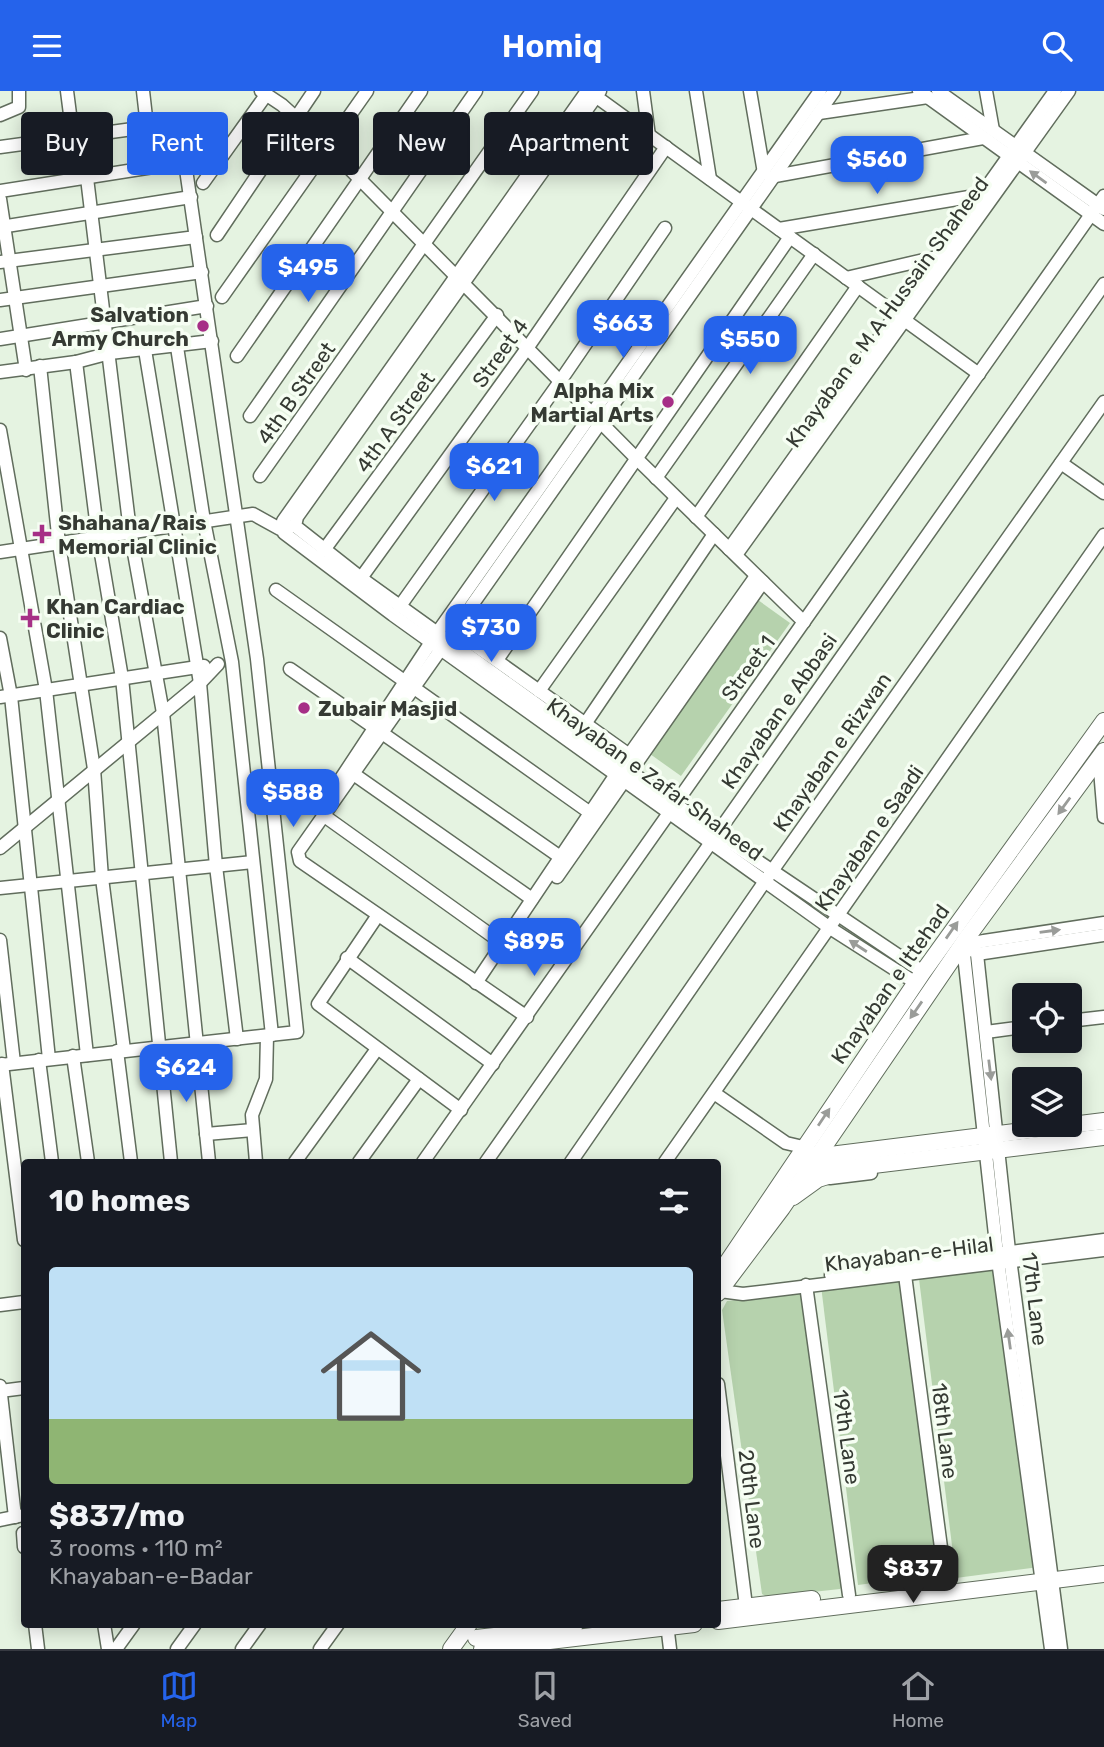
<!DOCTYPE html>
<meta charset="utf-8">
<style>
:root{--surface:#171b24;--page:#242831;--text:#f1f3f6;--muted:#9ea1a6;--line:#363941;--accent:#2563eb}
body{margin:0;font-family:Rubik,sans-serif;background:var(--page);color:var(--text);height:100vh;display:flex;flex-direction:column;font-size:26px;white-space:nowrap}
*{box-sizing:border-box;margin:0}
p{font-size:23px;color:var(--muted)}
.icon{flex:none;width:38px;height:38px;fill:none;stroke:currentColor;stroke-width:2;stroke-linecap:round;stroke-linejoin:round}
.map{position:relative;flex:1;overflow:hidden}
.panel{position:absolute;left:21px;top:1068px;width:700px;height:469px;display:flex;flex-direction:column;background:var(--surface);border-radius:7px;box-shadow:0 4px 18px #0003}
.panel>*{flex:none}
.banner{position:absolute;left:21px;top:21px;width:700px;height:63px;display:flex;gap:14px}
.fabs{position:absolute;left:1012px;top:892px;display:grid;gap:14px}
.fabs a{display:grid;place-items:center;width:70px;height:70px;border-radius:7px;background:var(--surface);box-shadow:0 4px 18px #0003;font-size:35px}
.price{position:absolute;translate:-50% -60px;padding:0 16px;border-radius:14px;background:var(--accent);color:#fff;font-size:23px;line-height:46px;filter:drop-shadow(0 2px 4px #0008)}
.price::after{content:'';position:absolute;left:50%;top:42px;width:21px;height:16px;margin-left:-10px;background:inherit;clip-path:polygon(0 0,100% 0,50% 100%)}
.price.current{background:#222;color:#fff}
ul{padding:0;list-style:none}
li{display:grid;align-content:center;gap:14px;height:371px;padding:0 28px}
li+li{border-top:2px solid var(--line)}
li span{display:grid;place-items:center;height:217px;border-radius:7px;color:#555}
li>.icon{margin-inline-start:auto}
span .icon{width:126px;height:126px;fill:#fffc;stroke-width:1}
li b{font-size:30px}
h2{display:flex;justify-content:space-between;align-items:center;height:84px;padding:0 28px;font-size:30px}
.chip{padding:0 24px;border-radius:7px;background:var(--surface);box-shadow:0 4px 18px #0003;font-size:24px;line-height:63px}
.chip.current{background:var(--accent);color:#fff}
header{display:flex;justify-content:space-between;align-items:center;height:91px;padding:0 28px;background:var(--accent);color:#fff;font-size:32px;font-weight:600}
.menu{display:flex;justify-content:space-around;align-items:center;height:98px;border-top:2px solid var(--line);background:var(--surface);font-size:19px;color:var(--muted)}
.menu a{display:grid;justify-items:center;gap:4px}
.menu .current{color:var(--accent)}
.map>svg:first-child{display:block}
.green{fill:#b6d2ad}
.lines{fill:none;stroke-linecap:round;stroke-linejoin:round}
.minor-casing{stroke:#616d5d;stroke-width:15}
.major-casing{stroke:#616d5d;stroke-width:18}
.minor{stroke:#fff;stroke-width:12}
.major{stroke:#fff;stroke-width:16}
.oneway{fill:#9a9c99}
.poi-dot{fill:#a62f86;stroke:#f6fef3;stroke-width:2.5}
.labels{text-anchor:middle;dominant-baseline:central;stroke-width:7;stroke-linejoin:round;paint-order:stroke}
.street-label{font-size:21px;fill:#353a33;stroke:#f6fef3}
.poi-label{font-size:21px;font-weight:bold;fill:#353a33;stroke:#f6fef3;text-anchor:start}
</style>
<header><svg class="icon" aria-label="menu" viewBox="0 0 24 24"><path d="M4 6h16M4 12h16M4 18h16"/></svg>Homiq<svg class="icon" aria-label="search" viewBox="0 0 24 24"><circle cx="10" cy="10" r="6"/><path d="M15 15l6 6"/></svg></header>
<div class="map">
<svg width="1104" height="1558" viewBox="0 0 1104 1558">
<rect width="100%" height="100%" fill="#e5f3e1"/>
<g class="green">
<path d="M758 509 790 532 681 685 650 663Z"/>
<path d="M1007 1177 1039 1476 956 1487 919 1188Z"/>
<path d="M909 1184 940 1483 858 1494 821 1195Z"/>
<path d="M803 1202 843 1493 840 1498 767 1506 762 1503 722 1219 727 1210Z"/>
</g>
<g class="lines">
<defs>
<g id="minor">
<path d="M67 0 71 31"/>
<path d="M143 0 147 35"/>
<path d="M261 0 282 14 328 56 636 367 804 531"/>
<path d="M587 0 283 430 284 442 393 524 830 837 916 892"/>
<path d="M600 0 297 426 295 435 361 487 716 742 923 881"/>
<path d="M643 0 649 45"/>
<path d="M696 0 710 88"/>
<path d="M750 0 764 82"/>
<path d="M919 0 1104 133"/>
<path d="M938 0 1104 118"/>
<path d="M986 0 993 39"/>
<path d="M591 2 979 283"/>
<path d="M819 22 928 6"/>
<path d="M0 24 19 16V0"/>
<path d="M82 46 130 440 163 622 209 1071"/>
<path d="M0 56 177 32 180 37 257 568 297 941 0 974"/>
<path d="M775 85 983 47"/>
<path d="M203 92 266 4"/>
<path d="M0 100 185 71"/>
<path d="M0 108 26 279"/>
<path d="M0 136 191 106"/>
<path d="M779 138 981 104"/>
<path d="M217 144 314 0"/>
<path d="M0 171 196 146"/>
<path d="M846 187 937 166"/>
<path d="M222 206 367 0"/>
<path d="M0 209 202 181"/>
<path d="M0 248 207 215"/>
<path d="M177 256 204 430 232 571 272 944"/>
<path d="M145 259 200 592 216 775 237 948"/>
<path d="M237 265 421 0"/>
<path d="M76 271 98 445 122 587 171 1071"/>
<path d="M40 275 59 453 94 678 102 787 124 959"/>
<path d="M0 281 76 271 110 262 212 250"/>
<path d="M250 325 476 0"/>
<path d="M0 339 46 599 87 964"/>
<path d="M1061 372 1104 402"/>
<path d="M260 385 532 0"/>
<path d="M656 387 814 163"/>
<path d="M696 426 858 195"/>
<path d="M729 458 1055 0"/>
<path d="M324 459 497 224"/>
<path d="M0 461 253 423 280 438 290 436"/>
<path d="M736 464 1069 0"/>
<path d="M361 487 528 256 666 56"/>
<path d="M276 499 596 726"/>
<path d="M400 515 561 289 665 137"/>
<path d="M452 538 635 668"/>
<path d="M0 547 11 605 49 968"/>
<path d="M497 569 790 146"/>
<path d="M290 578 566 770"/>
<path d="M539 600 676 407"/>
<path d="M0 606 204 575"/>
<path d="M585 633 714 443"/>
<path d="M1099 667 1104 726"/>
<path d="M355 684 532 808"/>
<path d="M332 711 336 695 437 542 820 0"/>
<path d="M323 724 502 852"/>
<path d="M0 757 200 592 218 573"/>
<path d="M557 786 763 491"/>
<path d="M0 797 253 771"/>
<path d="M378 824 318 913 461 1019"/>
<path d="M0 849 14 972"/>
<path d="M977 863 1009 1160 1061 1558"/>
<path d="M977 863 1104 844"/>
<path d="M347 867 493 973"/>
<path d="M476 892 629 664 756 485"/>
<path d="M527 926 300 770 298 761 834 0"/>
<path d="M1069 930 1104 926"/>
<path d="M986 941 1024 936"/>
<path d="M117 960 131 1071"/>
<path d="M73 965 88 1071"/>
<path d="M39 969 52 1071"/>
<path d="M2 973 24 1149"/>
<path d="M714 1002 786 1052 803 1056"/>
<path d="M206 1043 253 1039"/>
<path d="M256 1071 252 1024 266 988 267 945"/>
<path d="M295 1071 377 958"/>
<path d="M359 1071 419 988"/>
<path d="M423 1071 1104 105"/>
<path d="M486 1071 1104 193"/>
<path d="M571 1071 772 780 1104 311"/>
<path d="M665 1071 1104 444"/>
<path d="M830 1087 871 1082"/>
<path d="M831 1184 1104 1149"/>
<path d="M905 1184 947 1502"/>
<path d="M806 1194 849 1504"/>
<path d="M720 1200 743 1203 1104 1159"/>
<path d="M0 1214 24 1211"/>
<path d="M718 1293 747 1523"/>
<path d="M0 1295 15 1426"/>
<path d="M0 1300 24 1297"/>
<path d="M0 1429 24 1424"/>
<path d="M23 1442 24 1456"/>
<path d="M35 1533 38 1558"/>
<path d="M104 1533 108 1558"/>
<path d="M667 1533 670 1558"/>
<path d="M116 1558 134 1533"/>
<path d="M177 1558 195 1533"/>
<path d="M242 1558 260 1533"/>
<path d="M320 1558 338 1533"/>
<path d="M1051 1558 997 1162 964 864 974 852 984 850 1104 832"/>
</g>
<g id="major">
<path d="M809 1062 814 1066 1104 1030"/>
<path d="M801 1074 806 1077 857 1076 1104 1046"/>
<path d="M793 1106 818 1088 837 1082"/>
<path d="M718 1185 923 881 1104 630"/>
<path d="M718 1202 782 1117 966 848 1104 660"/>
<path d="M718 1519 812 1508"/>
<path d="M718 1530 1104 1483"/>
<path d="M476 1547 574 1536"/>
<path d="M451 1558 469 1533"/>
<path d="M482 1558 694 1533"/>
</g>
</defs>
<use href="#minor" class="minor-casing"/>
<use href="#major" class="major-casing"/>
<use href="#minor" class="minor"/>
<use href="#major" class="major"/>
</g>
<defs><path id="oneway-solid" d="M-6-.8H1V-3.2L6.5 0L1 3.2V.8H-6Z" transform="scale(1.75)"/></defs>
<g class="oneway">
<use href="#oneway-solid" transform="translate(1038 86) rotate(-144)"/>
<use href="#oneway-solid" transform="translate(1064 715) rotate(126)"/>
<use href="#oneway-solid" transform="translate(952 839) rotate(-55)"/>
<use href="#oneway-solid" transform="translate(1050 840) rotate(-8)"/>
<use href="#oneway-solid" transform="translate(858 855) rotate(-147)"/>
<use href="#oneway-solid" transform="translate(916 919) rotate(125)"/>
<use href="#oneway-solid" transform="translate(990 979) rotate(83)"/>
<use href="#oneway-solid" transform="translate(824 1026) rotate(-56)"/>
<use href="#oneway-solid" transform="translate(1009 1248) rotate(-98)"/>
</g>
<g class="poi-dot">
<circle cx="203" cy="235" r="7"/>
<circle cx="668" cy="311" r="7"/>
<path d="M38.5 432.5h7v7h7v7h-7v7h-7v-7h-7v-7h7z"/>
<path d="M26.5 516.5h7v7h7v7h-7v7h-7v-7h-7v-7h7z"/>
<circle cx="304" cy="617" r="7"/>
</g>
<g class="labels">
<g class="street-label">
<text transform="translate(887 221) rotate(-54)">Khayaban e M A Hussain Shaheed</text>
<text transform="translate(500 262) rotate(-54)">Street 4</text>
<text transform="translate(296 302) rotate(-55)">4th B Street</text>
<text transform="translate(395 331) rotate(-54)">4th A Street</text>
<text transform="translate(748 577) rotate(-54)">Street 1</text>
<text transform="translate(779 620) rotate(-55)">Khayaban e Abbasi</text>
<text transform="translate(832 661) rotate(-55)">Khayaban e Rizwan</text>
<text transform="translate(655 688) rotate(36)">Khayaban e Zafar Shaheed</text>
<text transform="translate(869 747) rotate(-55)">Khayaban e Saadi</text>
<text transform="translate(890 893) rotate(-55)">Khayaban e Ittehad</text>
<text transform="translate(909 1163) rotate(-7)">Khayaban-e-Hilal</text>
<text transform="translate(1035 1208) rotate(83)">17th Lane</text>
<text transform="translate(945 1340) rotate(83)">18th Lane</text>
<text transform="translate(847 1346) rotate(82)">19th Lane</text>
<text transform="translate(752 1408) rotate(83)">20th Lane</text>
</g>
<g class="poi-label">
<text x="189" y="223" text-anchor="end">Salvation<tspan x="189" dy="24">Army Church</tspan></text>
<text x="654" y="299" text-anchor="end">Alpha Mix<tspan x="654" dy="24">Martial Arts</tspan></text>
<text x="58" y="431">Shahana/Rais<tspan x="58" dy="24">Memorial Clinic</tspan></text>
<text x="46" y="515">Khan Cardiac<tspan x="46" dy="24">Clinic</tspan></text>
<text x="318" y="617">Zubair Masjid</text>
</g>
</g>
</svg>
<div class="fabs">
<a><svg class="icon" aria-label="locate" viewBox="0 0 24 24"><circle cx="12" cy="12" r="6"/><path d="M12 2v4M12 18v4M2 12h4M18 12h4"/></svg></a>
<a><svg class="icon" aria-label="layers" viewBox="0 0 24 24"><path d="M12 4l9 5-9 5-9-5zM3 14l9 5 9-5"/></svg></a>
</div>
<b class="price" style="left:877px;top:105px">$560</b>
<b class="price" style="left:308px;top:213px">$495</b>
<b class="price" style="left:623px;top:269px">$663</b>
<b class="price" style="left:750px;top:285px">$550</b>
<b class="price" style="left:494px;top:412px">$621</b>
<b class="price" style="left:491px;top:573px">$730</b>
<b class="price" style="left:293px;top:738px">$588</b>
<b class="price" style="left:534px;top:887px">$895</b>
<b class="price" style="left:186px;top:1013px">$624</b>
<b class="price current" style="left:913px;top:1514px">$837</b>
<div class="banner">
<a class="chip">Buy</a>
<a class="chip current">Rent</a>
<a class="chip">Filters</a>
<a class="chip">New</a>
<a class="chip">Apartment</a>
</div>
<section class="panel">
<h2>10 homes<svg class="icon" aria-label="filters" viewBox="0 0 24 24"><path d="M4 7h16M4 17h16"/><circle cx="9" cy="7" r="2"/><circle cx="15" cy="17" r="2"/></svg></h2>
<ul>
<li><span style="background:linear-gradient(#bfe0f5 70%,#8fb573 0)"><svg class="icon" aria-label="home" viewBox="0 0 24 24"><path d="M3 11l9-7 9 7M6 9v11h12V9"/></svg></span><div><b>$837/mo</b><p>3 rooms · 110 m²</p><p>Khayaban-e-Badar</p></div></li>
</ul>
</section>
</div>
<nav class="menu">
<a class="current"><svg class="icon" aria-label="map" viewBox="0 0 24 24"><path d="M3 6l6-2 6 2 6-2v14l-6 2-6-2-6 2zM9 4v14M15 6v14"/></svg>Map</a>
<a><svg class="icon" aria-label="saved" viewBox="0 0 24 24"><path d="M7 4h10v16l-5-4-5 4z"/></svg>Saved</a>
<a><svg class="icon" aria-label="home" viewBox="0 0 24 24"><path d="M3 11l9-7 9 7M6 9v11h12V9"/></svg>Home</a>
</nav>
